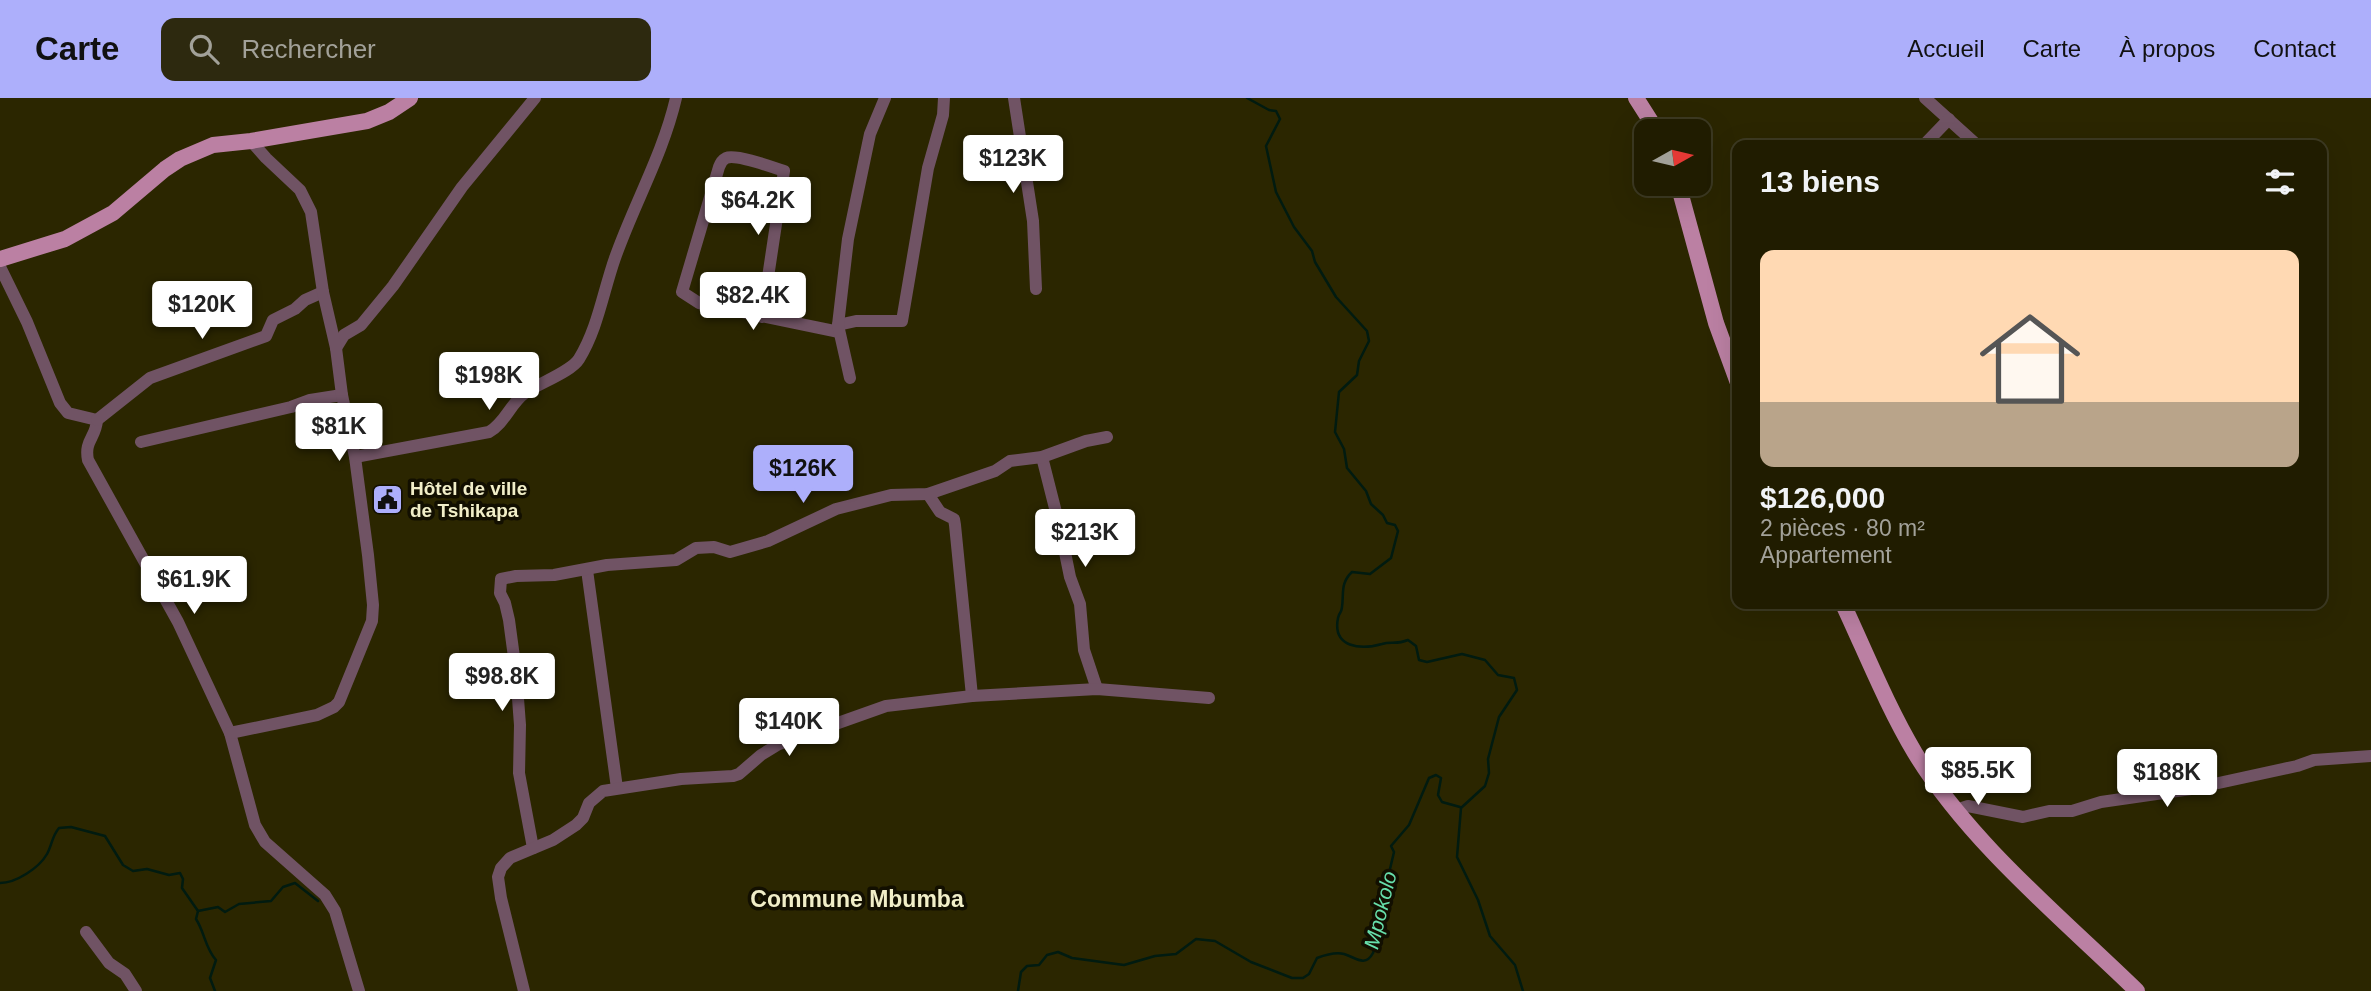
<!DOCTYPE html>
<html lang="fr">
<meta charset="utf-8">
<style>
:root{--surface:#201c00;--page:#2d290f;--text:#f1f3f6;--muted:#a2a199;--line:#3d3a22;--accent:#adaffb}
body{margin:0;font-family:Helvetica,sans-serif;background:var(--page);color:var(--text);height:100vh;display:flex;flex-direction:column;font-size:26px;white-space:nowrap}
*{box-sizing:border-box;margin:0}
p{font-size:23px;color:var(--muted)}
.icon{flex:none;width:38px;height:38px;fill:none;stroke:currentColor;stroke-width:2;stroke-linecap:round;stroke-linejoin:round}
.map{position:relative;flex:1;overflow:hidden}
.panel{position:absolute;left:1732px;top:42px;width:595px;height:469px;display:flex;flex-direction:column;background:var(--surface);border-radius:14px;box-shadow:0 7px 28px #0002,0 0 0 2px var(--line)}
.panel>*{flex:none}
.needle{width:46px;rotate:82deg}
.fabs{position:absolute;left:1634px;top:21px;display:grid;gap:14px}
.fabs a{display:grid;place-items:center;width:77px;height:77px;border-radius:14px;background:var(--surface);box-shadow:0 7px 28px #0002,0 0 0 2px var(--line);font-size:35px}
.price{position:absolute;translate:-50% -60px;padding:0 16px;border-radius:7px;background:#fff;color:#222;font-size:23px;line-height:46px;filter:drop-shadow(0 2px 4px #0008)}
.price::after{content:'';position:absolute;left:50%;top:42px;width:21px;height:16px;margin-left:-10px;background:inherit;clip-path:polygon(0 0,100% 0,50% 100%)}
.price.active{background:var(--accent);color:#111}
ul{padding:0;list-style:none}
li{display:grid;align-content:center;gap:14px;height:371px;padding:0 28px}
li span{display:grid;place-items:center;height:217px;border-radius:14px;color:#555}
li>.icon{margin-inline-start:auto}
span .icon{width:126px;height:126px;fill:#fffc;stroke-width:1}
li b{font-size:30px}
h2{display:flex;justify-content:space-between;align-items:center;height:84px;padding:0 28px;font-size:30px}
header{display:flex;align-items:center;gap:42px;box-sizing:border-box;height:98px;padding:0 35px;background:var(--accent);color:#111}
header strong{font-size:33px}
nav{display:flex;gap:38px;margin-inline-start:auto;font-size:24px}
.search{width:490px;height:63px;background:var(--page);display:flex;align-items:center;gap:18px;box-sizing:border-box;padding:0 24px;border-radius:14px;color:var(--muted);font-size:26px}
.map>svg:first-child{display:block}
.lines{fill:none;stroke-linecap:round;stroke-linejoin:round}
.stream{stroke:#011b10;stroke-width:2.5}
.minor{stroke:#705364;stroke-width:12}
.major{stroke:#bb80a3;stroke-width:16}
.labels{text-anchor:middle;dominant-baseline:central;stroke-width:7;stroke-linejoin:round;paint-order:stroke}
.poi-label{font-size:19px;font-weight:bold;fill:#f1eec8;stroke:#120f00;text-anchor:start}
.water-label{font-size:21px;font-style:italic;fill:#67dfab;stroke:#120f00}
.quarter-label{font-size:23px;font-weight:bold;fill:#f1eec8;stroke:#120f00}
</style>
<header>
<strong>Carte</strong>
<div class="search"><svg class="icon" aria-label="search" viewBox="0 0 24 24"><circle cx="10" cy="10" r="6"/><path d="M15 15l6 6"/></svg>Rechercher</div>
<nav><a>Accueil</a><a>Carte</a><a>À propos</a><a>Contact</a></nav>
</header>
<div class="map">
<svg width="2371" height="893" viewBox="0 0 2371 893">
<rect width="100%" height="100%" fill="#2b2600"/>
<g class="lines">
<g class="stream">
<path d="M1247 0 1269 12 1276 13 1280 21 1266 48 1276 94 1294 129 1312 153 1315 164 1336 199 1367 233 1369 243 1359 263 1357 277 1339 294 1335 334 1344 351 1347 370 1366 393 1371 406 1383 417 1387 425 1395 427 1398 433 1391 460 1370 476 1352 474C1340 485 1344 496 1342 509 1341 517 1340 512 1338 520 1332 550 1361 552 1382 546 1391 543 1396 547 1408 542L1416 548 1419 562 1427 564 1462 556 1485 562 1498 577 1514 580 1517 592 1499 619 1488 661 1489 675 1485 688 1461 710 1457 759 1478 802 1490 838 1515 867 1523 893"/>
<path d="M0 785C16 785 39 770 47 756 52 747 52 738 59 730L71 729 105 738 123 767 133 773 147 771 169 777 180 775 183 781 182 790 198 813 196 821C205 835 205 850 216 862L210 880 215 893"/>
<path d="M198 813 218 809 225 814 239 806 271 803 283 789 295 785 318 803"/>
<path d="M1018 893 1021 874 1027 868 1039 867 1047 857 1058 854 1072 860 1124 867 1155 858 1176 856 1196 841 1215 843 1251 864 1292 880H1303L1309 876 1317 860C1325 857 1336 854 1344 856 1355 859 1365 870 1373 855 1378 845 1372 833 1378 822L1394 754 1391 748 1409 727 1429 680 1436 677 1441 680 1438 697 1442 704 1460 709"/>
</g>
<g class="minor">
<path d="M1014 0 1033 123 1036 191"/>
<path d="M1925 0 1977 47"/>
<path d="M1924 47 1949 21"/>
<path d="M0 169 27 224 60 305 68 315 97 322C96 340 84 342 88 362L178 524 230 635 255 727 265 744 325 797 335 813 359 893"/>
<path d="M762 219 784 73C772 69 736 56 726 60 722 62 720 66 719 69L682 194 699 205 839 234"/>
<path d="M838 227 856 223H902L928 70 943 17 944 0"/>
<path d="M336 250 344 237 361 227 393 188 462 89 535 0"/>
<path d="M850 280 838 227 848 141 870 36 885 0"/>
<path d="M97 322 150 280 266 238 273 222 295 211 305 202 323 194"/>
<path d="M141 344 291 309 310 302 342 297"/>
<path d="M355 359 489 334C505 325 510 306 525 295 539 285 571 274 579 261 598 230 603 194 615 160 634 106 663 56 676 0"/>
<path d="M1042 359 1060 430 1070 479 1080 506 1084 552 1097 591"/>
<path d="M928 396 940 414 954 421 955 427 972 598"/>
<path d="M587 472 617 690"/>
<path d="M230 635 317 617 334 609 339 604 372 523 373 507 368 457 355 359 342 297 336 250 323 194 311 114 300 92 266 60 251 43"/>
<path d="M1956 712 1968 708 2023 719 2049 713H2072L2101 704 2191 691 2297 668 2314 662 2371 658"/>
<path d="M533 750 519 675 520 627 516 574 509 522 505 505 500 495 501 481 516 478 554 477 607 467 676 462 696 450 714 449 730 454 768 443 836 411 891 397 928 396 995 373 1010 363 1042 359 1086 343 1107 339"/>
<path d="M86 834 109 865 125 876 136 893"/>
<path d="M524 893 501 800 498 779 501 770 510 760 553 742 576 727 583 720 589 705 603 693 681 681 733 678 739 676 761 657 779 646 886 608 972 598 1097 591 1209 600"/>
</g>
<g class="major">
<path d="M1636 0 1657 33"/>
<path d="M1678 86 1716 225 1738 285"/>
<path d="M0 161 65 141 113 115 165 71 180 61 213 47 251 43 367 23 389 14 410 0"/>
<path d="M1843 506C1866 555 1887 608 1915 655 1970 745 2062 820 2137 893"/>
</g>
</g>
<defs>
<symbol id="civic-square" viewBox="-11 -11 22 22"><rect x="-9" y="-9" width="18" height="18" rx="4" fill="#adaffb" stroke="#120f00"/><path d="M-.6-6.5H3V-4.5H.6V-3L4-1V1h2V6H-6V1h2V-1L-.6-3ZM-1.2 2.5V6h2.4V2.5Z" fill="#111"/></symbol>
</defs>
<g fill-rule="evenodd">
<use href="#civic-square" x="370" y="384" width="35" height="35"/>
</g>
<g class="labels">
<g class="poi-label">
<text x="410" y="390">Hôtel de ville<tspan x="410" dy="22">de Tshikapa</tspan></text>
</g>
<g class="water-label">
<text transform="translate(1380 812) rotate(-76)">Mpokolo</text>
</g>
<g class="quarter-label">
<text x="857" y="801">Commune Mbumba</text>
</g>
</g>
</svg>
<div class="fabs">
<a><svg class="needle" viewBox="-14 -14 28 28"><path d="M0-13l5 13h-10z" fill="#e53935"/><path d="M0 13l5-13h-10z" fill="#a2a199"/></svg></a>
</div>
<b class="price" style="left:1013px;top:97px">$123K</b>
<b class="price" style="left:758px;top:139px">$64.2K</b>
<b class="price" style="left:753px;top:234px">$82.4K</b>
<b class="price" style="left:202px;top:243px">$120K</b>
<b class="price" style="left:489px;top:314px">$198K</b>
<b class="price" style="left:339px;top:365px">$81K</b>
<b class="price active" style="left:803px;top:407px">$126K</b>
<b class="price" style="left:1085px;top:471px">$213K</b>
<b class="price" style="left:194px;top:518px">$61.9K</b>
<b class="price" style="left:502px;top:615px">$98.8K</b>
<b class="price" style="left:789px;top:660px">$140K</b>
<b class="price" style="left:1978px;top:709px">$85.5K</b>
<b class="price" style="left:2167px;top:711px">$188K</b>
<section class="panel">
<h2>13 biens<svg class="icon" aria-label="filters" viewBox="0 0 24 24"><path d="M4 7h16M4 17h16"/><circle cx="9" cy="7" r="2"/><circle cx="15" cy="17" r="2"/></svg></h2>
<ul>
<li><span style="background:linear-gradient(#ffd9b3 70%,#b9a48a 0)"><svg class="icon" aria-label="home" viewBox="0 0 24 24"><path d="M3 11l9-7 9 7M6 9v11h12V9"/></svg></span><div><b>$126,000</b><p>2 pièces · 80 m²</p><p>Appartement</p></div></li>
</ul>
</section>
</div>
